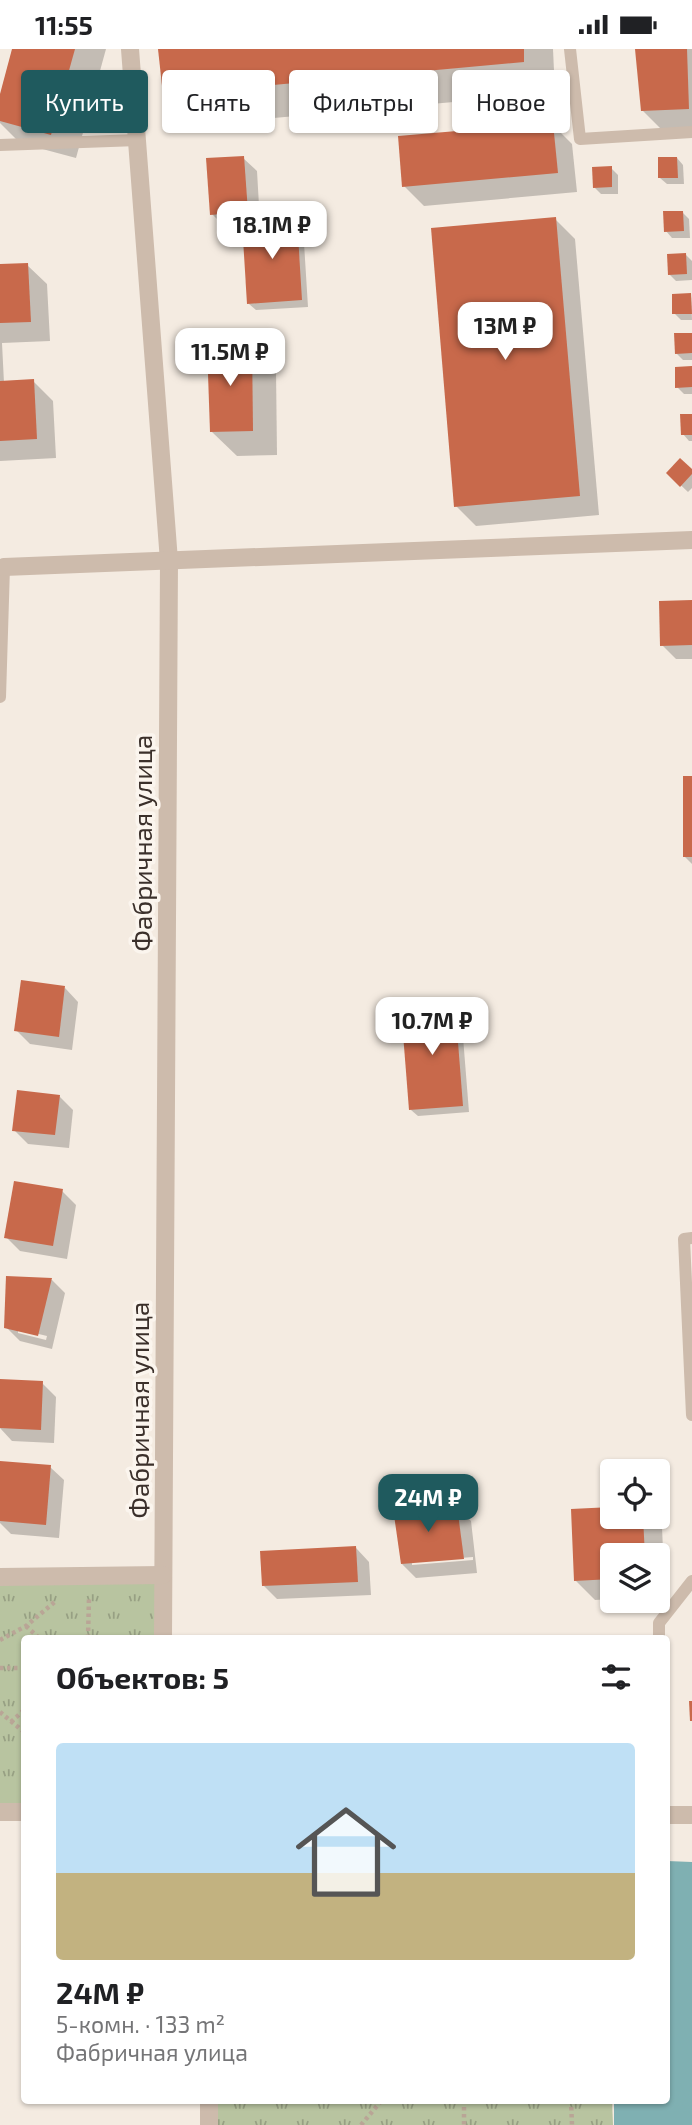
<!DOCTYPE html>
<html lang="ru">
<meta charset="utf-8">
<style>
:root{--surface:#fff;--page:#f6f6f6;--text:#202124;--muted:#757577;--accent:#1f5a5e}
body{margin:0;font-family:"Exo 2",sans-serif;background:var(--page);color:var(--text);height:100vh;display:flex;flex-direction:column;font-size:26px;white-space:nowrap}
*{box-sizing:border-box;margin:0}
p{font-size:23px;color:var(--muted)}
.icon{flex:none;width:38px;height:38px;fill:none;stroke:currentColor;stroke-width:2;stroke-linecap:round;stroke-linejoin:round}
.map{position:relative;flex:1;overflow:hidden}
.drawer{position:absolute;left:21px;top:1586px;width:649px;height:469px;display:flex;flex-direction:column;background:var(--surface);border-radius:7px;box-shadow:0 2px 5px #0004}
.drawer>*{flex:none}
.top-card{position:absolute;left:21px;top:21px;width:651px;height:63px;display:flex;gap:14px}
.controls{position:absolute;left:600px;top:1410px;display:grid;gap:14px}
.controls a{display:grid;place-items:center;width:70px;height:70px;border-radius:7px;background:var(--surface);box-shadow:0 2px 5px #0004;font-size:35px}
.price{position:absolute;translate:-50% -60px;padding:0 16px;border-radius:14px;background:#fff;color:#222;font-size:23px;line-height:46px;filter:drop-shadow(0 2px 4px #0008)}
.price::after{content:'';position:absolute;left:50%;top:42px;width:21px;height:16px;margin-left:-10px;background:inherit;clip-path:polygon(0 0,100% 0,50% 100%)}
.price.active{background:var(--accent);color:#fff}
ul{padding:0;list-style:none}
li{display:grid;align-content:center;gap:14px;height:371px;padding:0 35px}
li span{display:grid;place-items:center;height:217px;border-radius:7px;color:#555}
li>.icon{margin-inline-start:auto}
span .icon{width:126px;height:126px;fill:#fffc;stroke-width:1}
li b{font-size:30px}
h2{display:flex;justify-content:space-between;align-items:center;height:84px;padding:0 35px;font-size:30px}
.chip{padding:0 24px;border-radius:7px;background:var(--surface);box-shadow:0 2px 5px #0004;font-size:24px;line-height:63px}
.chip.active{background:var(--accent);color:#fff}
.status{display:flex;justify-content:space-between;align-items:center;height:49px;padding:0 35px;background:var(--surface);direction:ltr}
.status svg{height:19px;fill:currentColor}
.map>svg:first-child{display:block}
.grass{fill:url(#grass-tufts)}
.water{fill:#7fb0b2}
.shadow{fill:#0003;fill-rule:evenodd}
.building{fill:#c8694b}
.lines{fill:none;stroke-linecap:round;stroke-linejoin:round}
.path{stroke:#b9a596;stroke-width:4.5;stroke-dasharray:3.5 3.5;stroke-linecap:butt}
.lane{stroke:#cdbbac;stroke-width:12}
.street{stroke:#cdbbac;stroke-width:18}
.labels{text-anchor:middle;dominant-baseline:central;stroke-width:7;stroke-linejoin:round;paint-order:stroke}
.street-label{font-size:26px;fill:#3b302b;stroke:#fbf5ee}
</style>
<div class="status"><b>11:55</b><svg viewBox="0 0 49 12"><path d="M0 12V9h3v3zM5 12V6h3v6zM10 12V3h3v9zM15 12V0h3v12zM26 1h20v11H26zM47 4h2v5h-2z"/></svg></div>
<div class="map">
<svg width="692" height="2076" viewBox="0 0 692 2076">
<defs>
<pattern id="grass-tufts" width="24" height="20" patternUnits="userSpaceOnUse" patternTransform="scale(1.75)"><rect width="24" height="20" fill="#b8c4a0"/><path d="M3 7l-1-3M5 7V3M7 7l1-3M15 17l-1-3M17 17v-4M19 17l1-3" fill="none" stroke="#97a083"/></pattern>
</defs>
<rect width="100%" height="100%" fill="#f4ebe1"/>
<g class="grass">
<path d="M163 1526V1589H24V1763H0V1528Z"/>
<path d="M209 2051H612L613 2076H209Z"/>
</g>
<path class="water" d="M667 1812 692 1813V2076H614V2051H667Z"/>
<g class="shadow">
<path d="M14 0H106L76 109 20 94 0 74V52Z"/>
<path d="M160 0H553L555 44 196 76 165 45Z"/>
<path d="M637 0H692V85L667 86 642 61Z"/>
<path d="M552 75 572 95 577 143 424 157 404 137Z"/>
<path d="M243 109 257 122 260 174 296 171 303 178 308 258 256 261 249 255 244 178 226 179 212 165Z"/>
<path d="M677 109 683 116 684 135H667L660 129Z"/>
<path d="M611 119 618 126V145H601L594 138Z"/>
<path d="M682 163 689 170 690 189H672L666 182Z"/>
<path d="M555 170 575 190 599 466 476 477 456 457Z"/>
<path d="M686 206 692 212V231L676 232 669 225Z"/>
<path d="M27 216 47 235 50 292 2 294 4 334 33 332 53 352 56 409 0 412V217Z"/>
<path d="M691 246 692 271H681L674 264Z"/>
<path d="M692 285V311H683L676 304Z"/>
<path d="M251 297 276 321 277 406 237 407 212 383Z"/>
<path d="M692 319V345H684L677 338Z"/>
<path d="M692 367V392H689L683 385Z"/>
<path d="M692 422V439L688 443 668 424Z"/>
<path d="M692 553V610H676L662 596Z"/>
<path d="M692 729V815L684 807Z"/>
<path d="M65 939 78 953 72 1001 30 995 16 981Z"/>
<path d="M454 956 461 963 469 1063 418 1067 411 1061Z"/>
<path d="M59 1047 73 1061 69 1099 28 1095 14 1081Z"/>
<path d="M62 1142 76 1156 67 1210 20 1202 6 1188Z"/>
<path d="M8 1229 52 1231 65 1244 52 1300 20 1292 6 1278ZM18 1280 47 1287 46 1291 18 1284Z"/>
<path d="M42 1334 56 1348 54 1394 12 1392 0 1379V1349Z"/>
<path d="M50 1418 64 1431 59 1489 11 1485 0 1474V1435Z"/>
<path d="M457 1458 471 1472 477 1524 416 1529 402 1515ZM473 1508V1511L412 1516V1513Z"/>
<path d="M612 1459V1468H652L662 1478 665 1548 658 1549V1507H612V1550L595 1551 575 1531 573 1461Z"/>
<path d="M356 1499 369 1513 371 1546 277 1550 264 1537Z"/>
</g>
<g class="building">
<path d="M12 0H75L51 86 0 72V45Z"/>
<path d="M158 0H524V13L163 46Z"/>
<path d="M635 0H687L689 60 641 62Z"/>
<path d="M553 74 558 124 402 138 398 87Z"/>
<path d="M244 107 248 163 210 166 206 109Z"/>
<path d="M658 108H677L678 129H658Z"/>
<path d="M612 117V138L593 139 592 118Z"/>
<path d="M663 162H683L684 182 664 183Z"/>
<path d="M556 168 580 447 454 458 431 179Z"/>
<path d="M297 170 302 251 247 255 242 173Z"/>
<path d="M686 204 687 225 668 226 667 205Z"/>
<path d="M28 214 31 273 0 274V215Z"/>
<path d="M691 244 692 265H672V245Z"/>
<path d="M674 284H692V304L675 305Z"/>
<path d="M252 295 253 382 210 383 207 296Z"/>
<path d="M692 317V338L675 339V318Z"/>
<path d="M34 330 37 390 0 392V332Z"/>
<path d="M680 365H692V386H681Z"/>
<path d="M680 409 692 420V425L680 438 666 424Z"/>
<path d="M692 551V596L660 597 659 552Z"/>
<rect x="683" y="727" width="9" height="81"/>
<path d="M21 931 65 937 59 988 14 982Z"/>
<path d="M455 955 463 1057 409 1061 401 959Z"/>
<path d="M17 1041 60 1046 55 1086 12 1082Z"/>
<path d="M14 1132 63 1140 53 1197 4 1189Z"/>
<path d="M6 1227 52 1229 38 1287 4 1279Z"/>
<path d="M0 1330 43 1332 41 1381 0 1379Z"/>
<path d="M0 1412 51 1416 46 1476 0 1472Z"/>
<path d="M457 1457 464 1510 401 1515 393 1459Z"/>
<path d="M612 1458V1468H643L645 1507H612V1530L574 1532 571 1460Z"/>
<path d="M356 1497 358 1533 262 1537 260 1502Z"/>
<path d="M689 1652H692V1672H690Z"/>
</g>
<g class="lines">
<g class="path">
<path d="M26 1577 39 1589"/>
<path d="M88 1589 89 1549"/>
<path d="M0 1591 26 1577 57 1551"/>
<path d="M0 1619H24"/>
<path d="M0 1663 24 1683"/>
<path d="M11 1673 24 1661"/>
<path d="M464 2051V2076"/>
<path d="M571 2051 572 2076"/>
<path d="M361 2076 382 2051"/>
</g>
<g class="lane">
<path d="M570 0 580 90 692 83"/>
<path d="M0 96 138 91"/>
<path d="M0 518H4L0 648"/>
<path d="M692 1189 684 1190 692 1366"/>
<path d="M659 1589V1574L692 1532"/>
</g>
<g class="street">
<path d="M130 0 169 512 163 1589"/>
<path d="M4 518 692 491"/>
<path d="M0 1528 163 1526"/>
<path d="M0 1763H24"/>
<path d="M667 1766H692"/>
<path d="M209 2076V2051"/>
</g>
</g>
<g class="labels">
<g class="street-label">
<text transform="translate(141 794) rotate(-90)">Фабричная улица</text>
<text transform="translate(138 1361) rotate(-90)">Фабричная улица</text>
</g>
</g>
</svg>
<div class="controls">
<a><svg class="icon" aria-label="locate" viewBox="0 0 24 24"><circle cx="12" cy="12" r="6"/><path d="M12 2v4M12 18v4M2 12h4M18 12h4"/></svg></a>
<a><svg class="icon" aria-label="layers" viewBox="0 0 24 24"><path d="M12 4l9 5-9 5-9-5zM3 14l9 5 9-5"/></svg></a>
</div>
<b class="price" style="left:272px;top:212px">18.1M ₽</b>
<b class="price" style="left:505px;top:313px">13M ₽</b>
<b class="price" style="left:230px;top:339px">11.5M ₽</b>
<b class="price" style="left:432px;top:1008px">10.7M ₽</b>
<b class="price active" style="left:428px;top:1485px">24M ₽</b>
<div class="top-card">
<a class="chip active">Купить</a>
<a class="chip">Снять</a>
<a class="chip">Фильтры</a>
<a class="chip">Новое</a>
</div>
<section class="drawer">
<h2>Объектов: 5<svg class="icon" aria-label="filters" viewBox="0 0 24 24"><path d="M4 7h16M4 17h16"/><circle cx="9" cy="7" r="2"/><circle cx="15" cy="17" r="2"/></svg></h2>
<ul>
<li><span style="background:linear-gradient(#bfe0f5 60%,#c2b280 0)"><svg class="icon" aria-label="home" viewBox="0 0 24 24"><path d="M3 11l9-7 9 7M6 9v11h12V9"/></svg></span><div><b>24M ₽</b><p>5-комн. · 133 m²</p><p>Фабричная улица</p></div></li>
</ul>
</section>
</div>
